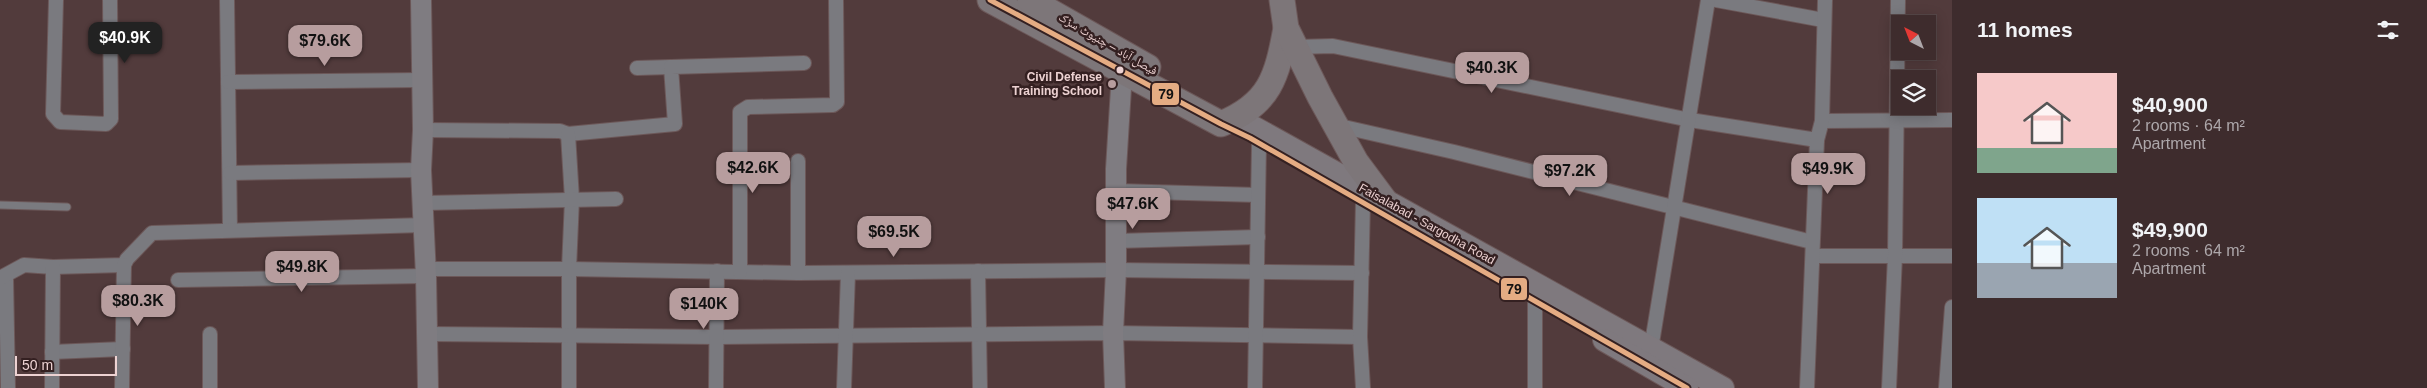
<!DOCTYPE html>
<meta charset="utf-8">
<style>
:root{--surface:#3e2c2d;--page:#493839;--text:#f1f3f6;--muted:#ada7aa;--line:#574849;--accent:#b79d9e}
body{margin:0;font-family:Helvetica,"Noto Naskh Arabic",sans-serif;background:var(--page);color:var(--text);height:100vh;display:flex;flex-direction:column;font-size:19px;white-space:nowrap}
*{box-sizing:border-box;margin:0}
p{font-size:16px;color:var(--muted)}
.icon{flex:none;width:28px;height:28px;fill:none;stroke:currentColor;stroke-width:2;stroke-linecap:round;stroke-linejoin:round}
.map{position:relative;flex:1;overflow:hidden}
.sheet{display:flex;flex-direction:column;background:var(--surface);width:475px}
.sheet>*{flex:none}
.needle{width:32px;rotate:318deg}
.controls{position:absolute;left:1891px;top:15px;display:grid;gap:10px}
.controls a{display:grid;place-items:center;width:45px;height:45px;border-radius:0px;background:var(--surface);box-shadow:0 2px 12px #0003,0 0 0 1px var(--line);font-size:25px}
.scale{position:absolute;left:15px;bottom:12px;width:102px;box-sizing:border-box;padding-left:5px;border:2px solid #edd2d2;border-top:0;font-size:14px;line-height:18px;white-space:nowrap;color:#edd2d2;-webkit-text-stroke:4px #342021;paint-order:stroke}
.price{position:absolute;translate:-50% -42px;padding:0 11px;border-radius:10px;background:var(--accent);color:#111;font-size:16px;line-height:32px;filter:drop-shadow(0 1px 2px #0008)}
.price::after{content:'';position:absolute;left:50%;top:30px;width:15px;height:11px;margin-left:-8px;background:inherit;clip-path:polygon(0 0,100% 0,50% 100%)}
.price.on{background:#222;color:#fff}
ul{padding:0;list-style:none}
li{display:flex;align-items:center;gap:15px;height:125px;padding:0 25px}
li span{display:grid;place-items:center;flex:none;width:140px;height:100px;border-radius:0px;color:#555}
li>.icon{margin-inline-start:auto}
span .icon{width:60px;height:60px;fill:#fffc;stroke-width:1}
li b{font-size:21px}
h2{display:flex;justify-content:space-between;align-items:center;height:60px;padding:0 25px;font-size:21px}
main{display:flex;flex:1;min-height:0}
.map>svg:first-child{display:block}
.lines{fill:none;stroke-linecap:round;stroke-linejoin:round}
.lane-casing{stroke:#6c5859;stroke-width:9}
.street-casing{stroke:#6c5859;stroke-width:16}
.secondary-casing{stroke:#6c5859;stroke-width:22}
.primary-casing{stroke:#6c5859;stroke-width:24}
.highway-casing{stroke:#6c5859;stroke-width:27}
.lane{stroke:#7a7a7f;stroke-width:7}
.street{stroke:#7a7a7f;stroke-width:14}
.secondary{stroke:#7f7c81;stroke-width:20}
.primary{stroke:#7f797e;stroke-width:22}
.highway{stroke:#7d7679;stroke-width:25}
.bus-1-casing{stroke:#342021;stroke-width:9}
.bus-1{stroke:#e5ac83;stroke-width:5}
.bus-dot{fill:#edd2d2;stroke:#342021;stroke-width:2}
.poi-dot{fill:#b79d9e;stroke:#342021;stroke-width:2}
.labels{text-anchor:middle;dominant-baseline:central;stroke-width:5;stroke-linejoin:round;paint-order:stroke}
.street-label{font-size:12px;fill:#edd2d2;stroke:#342021}
.poi-label{font-size:12px;font-weight:bold;fill:#edd2d2;stroke:#342021;text-anchor:end}
.line-badge{stroke:#342021;stroke-width:2}
.pale-badge-label{font-size:14px;text-anchor:middle;font-weight:bold;fill:#111}
</style>
<main>
<div class="map">
<svg width="1952" height="388" viewBox="0 0 1952 388">
<rect width="100%" height="100%" fill="#523b3c"/>
<g class="lines">
<defs>
<path id="lane" d="M0 205 67 207"/>
<g id="street">
<path d="M56 0 53 114 60 122 106 124 111 119 110 0"/>
<path d="M227 0 230 230"/>
<path d="M1716 0 1823 20"/>
<path d="M1296 47 1333 46 1690 120 1817 140"/>
<path d="M637 68 671 67"/>
<path d="M228 82 422 80"/>
<path d="M1822 121 1952 120"/>
<path d="M1335 125 1454 152 1812 242"/>
<path d="M423 130 560 131 568 134 675 124 671 67 804 63"/>
<path d="M568 134 572 199 569 269V388"/>
<path d="M230 173 421 170"/>
<path d="M1116 191 1258 195"/>
<path d="M423 203 616 199"/>
<path d="M1116 241 1258 237"/>
<path d="M1814 256H1952"/>
<path d="M426 269H569L798 273 1116 270 1362 273"/>
<path d="M978 271 980 388"/>
<path d="M740 272V112L748 107 833 105 837 102 836 0"/>
<path d="M798 273V161"/>
<path d="M6 277 8 388"/>
<path d="M0 278 24 265 53 267 124 265 127 259 152 233 424 225"/>
<path d="M178 280 426 276"/>
<path d="M1535 300V388"/>
<path d="M210 334V388"/>
<path d="M428 334 718 337 1113 333 1360 337"/>
<path d="M1651 349 1708 0"/>
<path d="M52 352 123 349"/>
<path d="M52 388 53 267"/>
<path d="M122 388 124 265"/>
<path d="M716 388 717 271"/>
<path d="M844 388 848 273"/>
<path d="M1255 388 1259 143"/>
<path d="M1363 388 1360 337 1363 201"/>
<path d="M1807 388 1817 140 1822 121 1825 0"/>
<path d="M1889 388 1895 256 1898 0"/>
<path d="M1946 388 1952 307"/>
</g>
<g id="secondary">
<path d="M421 0 423 130 421 170 426 276 428 388"/>
<path d="M1115 388 1113 333 1116 270V169L1122 72"/>
</g>
<g id="primary">
<path d="M1237 118 1723 388"/>
<path d="M1604 340 1687 388"/>
</g>
<g id="highway">
<path d="M990 0 1221 124C1270 104 1277 77 1286 28"/>
<path d="M1030 0 1148 67"/>
<path d="M1282 0 1286 28 1320 97 1356 162 1385 201"/>
</g>
</defs>
<use href="#lane" class="lane-casing"/>
<use href="#street" class="street-casing"/>
<use href="#secondary" class="secondary-casing"/>
<use href="#primary" class="primary-casing"/>
<use href="#highway" class="highway-casing"/>
<use href="#lane" class="lane"/>
<use href="#street" class="street"/>
<use href="#secondary" class="secondary"/>
<use href="#primary" class="primary"/>
<use href="#highway" class="highway"/>
<defs>
<path id="bus-1" d="M990 0 1221 124 1250 138 1687 388"/>
</defs>
<use href="#bus-1" class="bus-1-casing"/>
<use href="#bus-1" class="bus-1"/>
</g>
<circle class="bus-dot" cx="1120" cy="70" r="4.5"/>
<circle class="poi-dot" cx="1112" cy="84" r="5"/>
<g class="labels">
<g class="street-label">
<text transform="translate(1108 44) rotate(30)">فیصل آباد – چنیوٹ سڑک</text>
<text transform="translate(1427 224) rotate(29)">Faisalabad - Sargodha Road</text>
</g>
<g class="poi-label">
<text x="1102" y="77">Civil Defense<tspan x="1102" dy="14">Training School</tspan></text>
</g>
</g>
<g class="line-badge">
<rect x="1151" y="82" width="29" height="24" rx="5" fill="#e5ac83"/>
<rect x="1500" y="277" width="28" height="24" rx="5" fill="#e5ac83"/>
</g>
<g class="pale-badge-label">
<text x="1166" y="99">79</text>
<text x="1514" y="294">79</text>
</g>
</svg>
<div class="controls">
<a><svg class="needle" viewBox="-14 -14 28 28"><path d="M0-13l5 13h-10z" fill="#e53935"/><path d="M0 13l5-13h-10z" fill="#ada7aa"/></svg></a>
<a><svg class="icon" aria-label="layers" viewBox="0 0 24 24"><path d="M12 4l9 5-9 5-9-5zM3 14l9 5 9-5"/></svg></a>
</div>
<div class="scale">50 m</div>
<b class="price on" style="left:125px;top:64px">$40.9K</b>
<b class="price" style="left:325px;top:67px">$79.6K</b>
<b class="price" style="left:1492px;top:94px">$40.3K</b>
<b class="price" style="left:753px;top:194px">$42.6K</b>
<b class="price" style="left:1828px;top:195px">$49.9K</b>
<b class="price" style="left:1570px;top:197px">$97.2K</b>
<b class="price" style="left:1133px;top:230px">$47.6K</b>
<b class="price" style="left:894px;top:258px">$69.5K</b>
<b class="price" style="left:302px;top:293px">$49.8K</b>
<b class="price" style="left:138px;top:327px">$80.3K</b>
<b class="price" style="left:704px;top:330px">$140K</b>
</div>
<section class="sheet">
<h2>11 homes<svg class="icon" aria-label="filters" viewBox="0 0 24 24"><path d="M4 7h16M4 17h16"/><circle cx="9" cy="7" r="2"/><circle cx="15" cy="17" r="2"/></svg></h2>
<ul>
<li><span style="background:linear-gradient(#f6c9c9 75%,#7fa58c 0)"><svg class="icon" aria-label="home" viewBox="0 0 24 24"><path d="M3 11l9-7 9 7M6 9v11h12V9"/></svg></span><div><b>$40,900</b><p>2 rooms · 64 m²</p><p>Apartment</p></div></li>
<li><span style="background:linear-gradient(#bfe0f5 65%,#9aa5b1 0)"><svg class="icon" aria-label="home" viewBox="0 0 24 24"><path d="M3 11l9-7 9 7M6 9v11h12V9"/></svg></span><div><b>$49,900</b><p>2 rooms · 64 m²</p><p>Apartment</p></div></li>
</ul>
</section>
</main>
